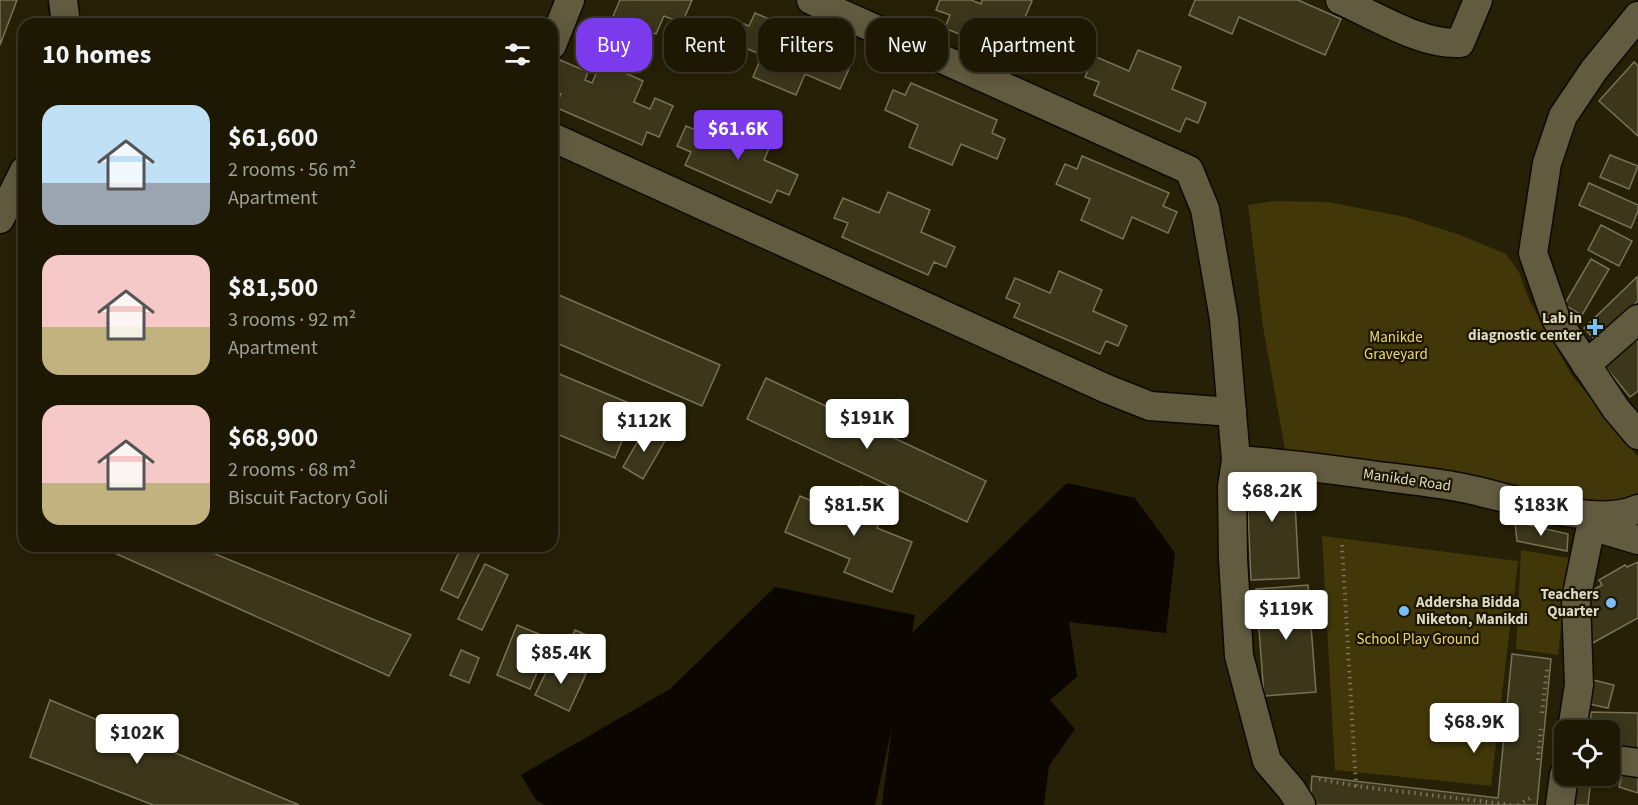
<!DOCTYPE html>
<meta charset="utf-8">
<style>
:root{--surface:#1c1804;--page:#25210e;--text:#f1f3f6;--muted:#a0a09a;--line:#3a3726;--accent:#7c3aed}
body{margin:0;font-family:"Source Sans 3",sans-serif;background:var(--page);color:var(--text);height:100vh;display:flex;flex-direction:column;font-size:22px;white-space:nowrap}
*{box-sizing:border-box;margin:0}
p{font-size:20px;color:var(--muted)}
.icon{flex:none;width:33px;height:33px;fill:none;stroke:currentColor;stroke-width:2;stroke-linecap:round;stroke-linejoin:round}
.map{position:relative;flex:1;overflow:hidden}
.details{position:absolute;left:18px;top:18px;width:540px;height:534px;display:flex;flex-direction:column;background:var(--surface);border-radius:18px;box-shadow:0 3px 15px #0003,0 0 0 2px var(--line)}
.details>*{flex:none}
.banner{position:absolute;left:576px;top:18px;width:570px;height:54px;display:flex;gap:12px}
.fabs{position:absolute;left:1554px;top:720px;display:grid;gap:12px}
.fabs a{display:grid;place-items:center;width:66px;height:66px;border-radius:12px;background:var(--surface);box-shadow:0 3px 15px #0003,0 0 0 2px var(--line);font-size:30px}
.price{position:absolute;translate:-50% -51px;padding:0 14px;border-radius:6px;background:#fff;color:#222;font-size:20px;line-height:39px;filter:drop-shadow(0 2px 3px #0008)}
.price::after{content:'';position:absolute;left:50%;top:36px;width:18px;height:14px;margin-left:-9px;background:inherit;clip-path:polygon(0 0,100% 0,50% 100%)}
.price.current{background:var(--accent);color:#fff}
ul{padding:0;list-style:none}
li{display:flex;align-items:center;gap:18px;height:150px;padding:0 24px}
li span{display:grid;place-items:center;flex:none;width:168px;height:120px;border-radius:18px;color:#555}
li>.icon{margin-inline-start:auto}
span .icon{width:72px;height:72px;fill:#fffc;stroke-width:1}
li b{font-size:26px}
h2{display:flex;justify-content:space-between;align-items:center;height:72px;padding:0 24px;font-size:26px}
.tag{padding:0 21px;border-radius:18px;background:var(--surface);box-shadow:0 3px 15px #0003,0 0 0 2px var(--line);font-size:21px;line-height:54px}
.tag.current{background:var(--accent);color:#fff}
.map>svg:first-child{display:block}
.green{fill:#413708}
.water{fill:#0b0600}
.building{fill:#3c361b;stroke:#797255;stroke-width:1.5}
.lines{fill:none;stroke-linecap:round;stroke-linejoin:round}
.minor-casing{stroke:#0f0900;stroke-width:31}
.path{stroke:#7a7560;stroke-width:4;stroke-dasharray:1.5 4.5;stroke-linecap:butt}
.minor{stroke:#625b40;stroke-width:28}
.poi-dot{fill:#7cbef9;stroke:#1d1700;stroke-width:2}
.labels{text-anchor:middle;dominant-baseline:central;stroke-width:4.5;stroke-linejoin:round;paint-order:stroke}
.poi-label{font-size:15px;font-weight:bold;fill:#dbd8c8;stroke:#1d1700;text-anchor:end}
.park-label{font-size:15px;fill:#efd76f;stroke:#1d1700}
.street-label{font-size:15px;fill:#dbd8c8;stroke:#1d1700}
</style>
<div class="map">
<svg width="1638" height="805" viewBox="0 0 1638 805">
<rect width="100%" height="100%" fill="#262006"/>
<g class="green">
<path d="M1273 201 1328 202 1405 217 1460 235 1506 254 1519 272 1529 300 1571 374 1638 457V517L1287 460 1263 327 1248 205Z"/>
<path d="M1322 536 1518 561 1491 786 1335 770Z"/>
<path d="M1521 550 1569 558 1558 655 1516 649Z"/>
</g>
<path class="water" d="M1067 483 1135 498 1175 553 1166 633 1069 622 1077 677 1050 700 1075 729 1049 766 1044 805H882L892 727 875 805H545L536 800 521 775 670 689 775 587 915 615 912 633Z"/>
<g class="building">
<path d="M0 0H17L0 45Z"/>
<path d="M620 0H692L682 23 664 16 656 34 613 16Z"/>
<path d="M940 0H971L981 4 982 0H1031L1032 1 1023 22 1058 36 1049 56 1037 51 1032 65 945 28 950 15 936 10Z"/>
<path d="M1195 0H1298L1341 19 1325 55 1239 17 1232 34 1189 15Z"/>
<path d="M755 13 841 50 835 63 849 69 840 89 805 74 796 95 753 77 762 55 729 41 737 21 749 26Z"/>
<path d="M1138 50 1181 67 1172 89 1206 103 1198 123 1186 118 1180 132 1094 95 1099 82 1085 77 1094 56 1129 71Z"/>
<path d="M560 60 588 72 585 80 592 83 601 62 643 81 634 102 650 109 655 98 673 106 659 137 647 132 642 145 555 107 561 94 552 90V78Z"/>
<path d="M1634 62 1638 66V136L1599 101Z"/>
<path d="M911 83 997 120 992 133 1005 139 997 159 961 144 952 165 909 147 918 125 885 110 893 90 905 95Z"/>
<path d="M731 120 773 139 764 160 798 175 789 195 777 190 771 203 685 165 691 152 677 146 686 126 722 141Z"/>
<path d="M1610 155 1638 166 1629 189 1600 177Z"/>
<path d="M1082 156 1169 193 1163 206 1177 212 1168 233 1132 217 1123 239 1081 220 1090 199 1056 184 1065 164 1077 169Z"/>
<path d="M1589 183 1638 205V211L1631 228 1579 205Z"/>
<path d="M888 192 930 210 921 232 955 247 946 267 934 262 928 275 842 237 848 223 834 218 843 198 879 213Z"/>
<path d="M1601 225 1632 241 1619 266 1588 250Z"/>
<path d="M1591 259 1609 269 1582 315 1564 305Z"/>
<path d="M1059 271 1102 290 1093 311 1127 326 1118 346 1106 341 1100 354 1014 317 1020 304 1006 298 1015 278 1050 293Z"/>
<path d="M1637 277 1638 301 1596 341 1584 328Z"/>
<path d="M552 292 720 365 702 406 552 341Z"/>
<path d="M1638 339V391L1630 397 1604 365Z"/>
<path d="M557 373 636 406 615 458 552 432V386Z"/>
<path d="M766 378 986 481 967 522 747 419Z"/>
<path d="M646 427 666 439 643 479 623 467Z"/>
<path d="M1293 465 1299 578 1251 580 1246 467Z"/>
<path d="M861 486 889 498 877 528 912 542 892 592 844 572 850 559 785 532 800 496 848 516Z"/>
<path d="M1515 522 1568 534 1567 551 1517 541Z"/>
<path d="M99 546H196L411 635 389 676Z"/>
<path d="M462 546H468L480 552 458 598 441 590Z"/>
<path d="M1638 562V618L1589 645 1580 597 1602 585 1599 580 1625 565 1627 567Z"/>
<path d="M485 564 508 575 482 630 458 619Z"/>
<path d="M1308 585 1316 692 1264 696 1256 589Z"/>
<path d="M517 625 551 639 530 689 497 675Z"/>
<path d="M575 630 602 642 591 669 564 657Z"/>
<path d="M461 650 479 658 469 683 450 675Z"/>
<path d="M1512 654 1551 659 1537 805H1310L1312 776 1498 798Z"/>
<path d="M553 658 586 674 569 711 535 695Z"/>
<path d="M1589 679 1614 685 1608 708 1584 703Z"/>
<path d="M50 700 299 805H153L30 757Z"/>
<path d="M1591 712 1638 713V750L1610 744V730H1590Z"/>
<path d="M1623 771 1638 776V793L1619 787Z"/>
<path d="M1569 776 1591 779 1588 805H1565Z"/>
</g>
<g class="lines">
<defs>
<g id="minor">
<path d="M63 0 66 24"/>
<path d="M811 0 1189 170 1205 209 1224 319 1236 460"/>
<path d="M1340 0C1376 16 1421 45 1460 43L1478 0"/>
<path d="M1638 16 1594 70 1563 116 1547 163 1533 253 1556 319 1616 409 1638 435"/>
<path d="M552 45 570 0"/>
<path d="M552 137 1107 389 1150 406 1232 412"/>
<path d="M0 219 24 171"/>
<path d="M1586 365 1638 319"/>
<path d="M1591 526 1638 540"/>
<path d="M1572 730 1579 685 1576 599 1591 526 1589 515"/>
<path d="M1610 759 1638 763"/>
<path d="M1301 805 1291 789 1267 761 1239 656 1233 559 1232 487 1236 460C1286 463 1336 470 1386 477 1412 480 1438 483 1463 488 1510 497 1595 529 1638 509"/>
<path d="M1560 805 1564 775"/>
</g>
</defs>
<use href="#minor" class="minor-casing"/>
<g class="path">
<path d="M1342 545 1356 786 1512 805"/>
<path d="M1542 713 1547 669"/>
<path d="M1538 760 1541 729"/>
<path d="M1319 779 1356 786"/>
<path d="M1518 805 1532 797"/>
</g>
<use href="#minor" class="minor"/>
</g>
<g class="poi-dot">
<path d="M1592 318h6v6h6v6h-6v6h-6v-6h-6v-6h6z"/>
<circle cx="1611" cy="603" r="6"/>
<circle cx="1404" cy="611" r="6"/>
</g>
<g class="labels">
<g class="poi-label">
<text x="1582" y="318">Lab in<tspan x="1582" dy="17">diagnostic center</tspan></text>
<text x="1599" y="594">Teachers<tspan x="1599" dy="17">Quarter</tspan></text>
<text x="1416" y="602" text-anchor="start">Addersha Bidda<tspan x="1416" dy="17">Niketon, Manikdi</tspan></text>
</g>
<g class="park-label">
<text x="1396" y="337">Manikde<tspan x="1396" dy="17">Graveyard</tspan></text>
<text x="1418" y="639">School Play Ground</text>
</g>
<g class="street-label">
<text transform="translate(1407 480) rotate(8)">Manikde Road</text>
</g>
</g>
</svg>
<div class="fabs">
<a><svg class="icon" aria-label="locate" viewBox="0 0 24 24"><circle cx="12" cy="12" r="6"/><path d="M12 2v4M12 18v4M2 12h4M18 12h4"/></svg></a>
</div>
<b class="price current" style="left:738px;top:161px">$61.6K</b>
<b class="price" style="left:867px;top:450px">$191K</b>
<b class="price" style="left:644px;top:453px">$112K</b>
<b class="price" style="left:1272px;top:523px">$68.2K</b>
<b class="price" style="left:854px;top:537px">$81.5K</b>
<b class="price" style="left:1541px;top:537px">$183K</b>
<b class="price" style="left:1286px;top:641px">$119K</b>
<b class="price" style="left:561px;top:685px">$85.4K</b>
<b class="price" style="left:1474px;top:754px">$68.9K</b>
<b class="price" style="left:137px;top:765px">$102K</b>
<div class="banner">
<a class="tag current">Buy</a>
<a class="tag">Rent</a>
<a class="tag">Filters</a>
<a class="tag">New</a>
<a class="tag">Apartment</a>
</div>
<section class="details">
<h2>10 homes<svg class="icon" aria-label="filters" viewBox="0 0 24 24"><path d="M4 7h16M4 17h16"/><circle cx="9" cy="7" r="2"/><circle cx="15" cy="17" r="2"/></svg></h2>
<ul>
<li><span style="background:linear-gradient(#bfe0f5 65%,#9aa5b1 0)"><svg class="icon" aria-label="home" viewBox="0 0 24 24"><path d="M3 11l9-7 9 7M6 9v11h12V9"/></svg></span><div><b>$61,600</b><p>2 rooms · 56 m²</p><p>Apartment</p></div></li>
<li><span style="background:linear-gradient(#f6c9c9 60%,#c2b280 0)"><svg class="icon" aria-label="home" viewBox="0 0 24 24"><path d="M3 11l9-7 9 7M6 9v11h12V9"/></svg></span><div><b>$81,500</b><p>3 rooms · 92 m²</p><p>Apartment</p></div></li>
<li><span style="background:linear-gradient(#f6c9c9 65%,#c2b280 0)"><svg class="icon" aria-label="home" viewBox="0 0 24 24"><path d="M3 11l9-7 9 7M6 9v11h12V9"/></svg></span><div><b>$68,900</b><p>2 rooms · 68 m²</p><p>Biscuit Factory Goli</p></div></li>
</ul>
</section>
</div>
